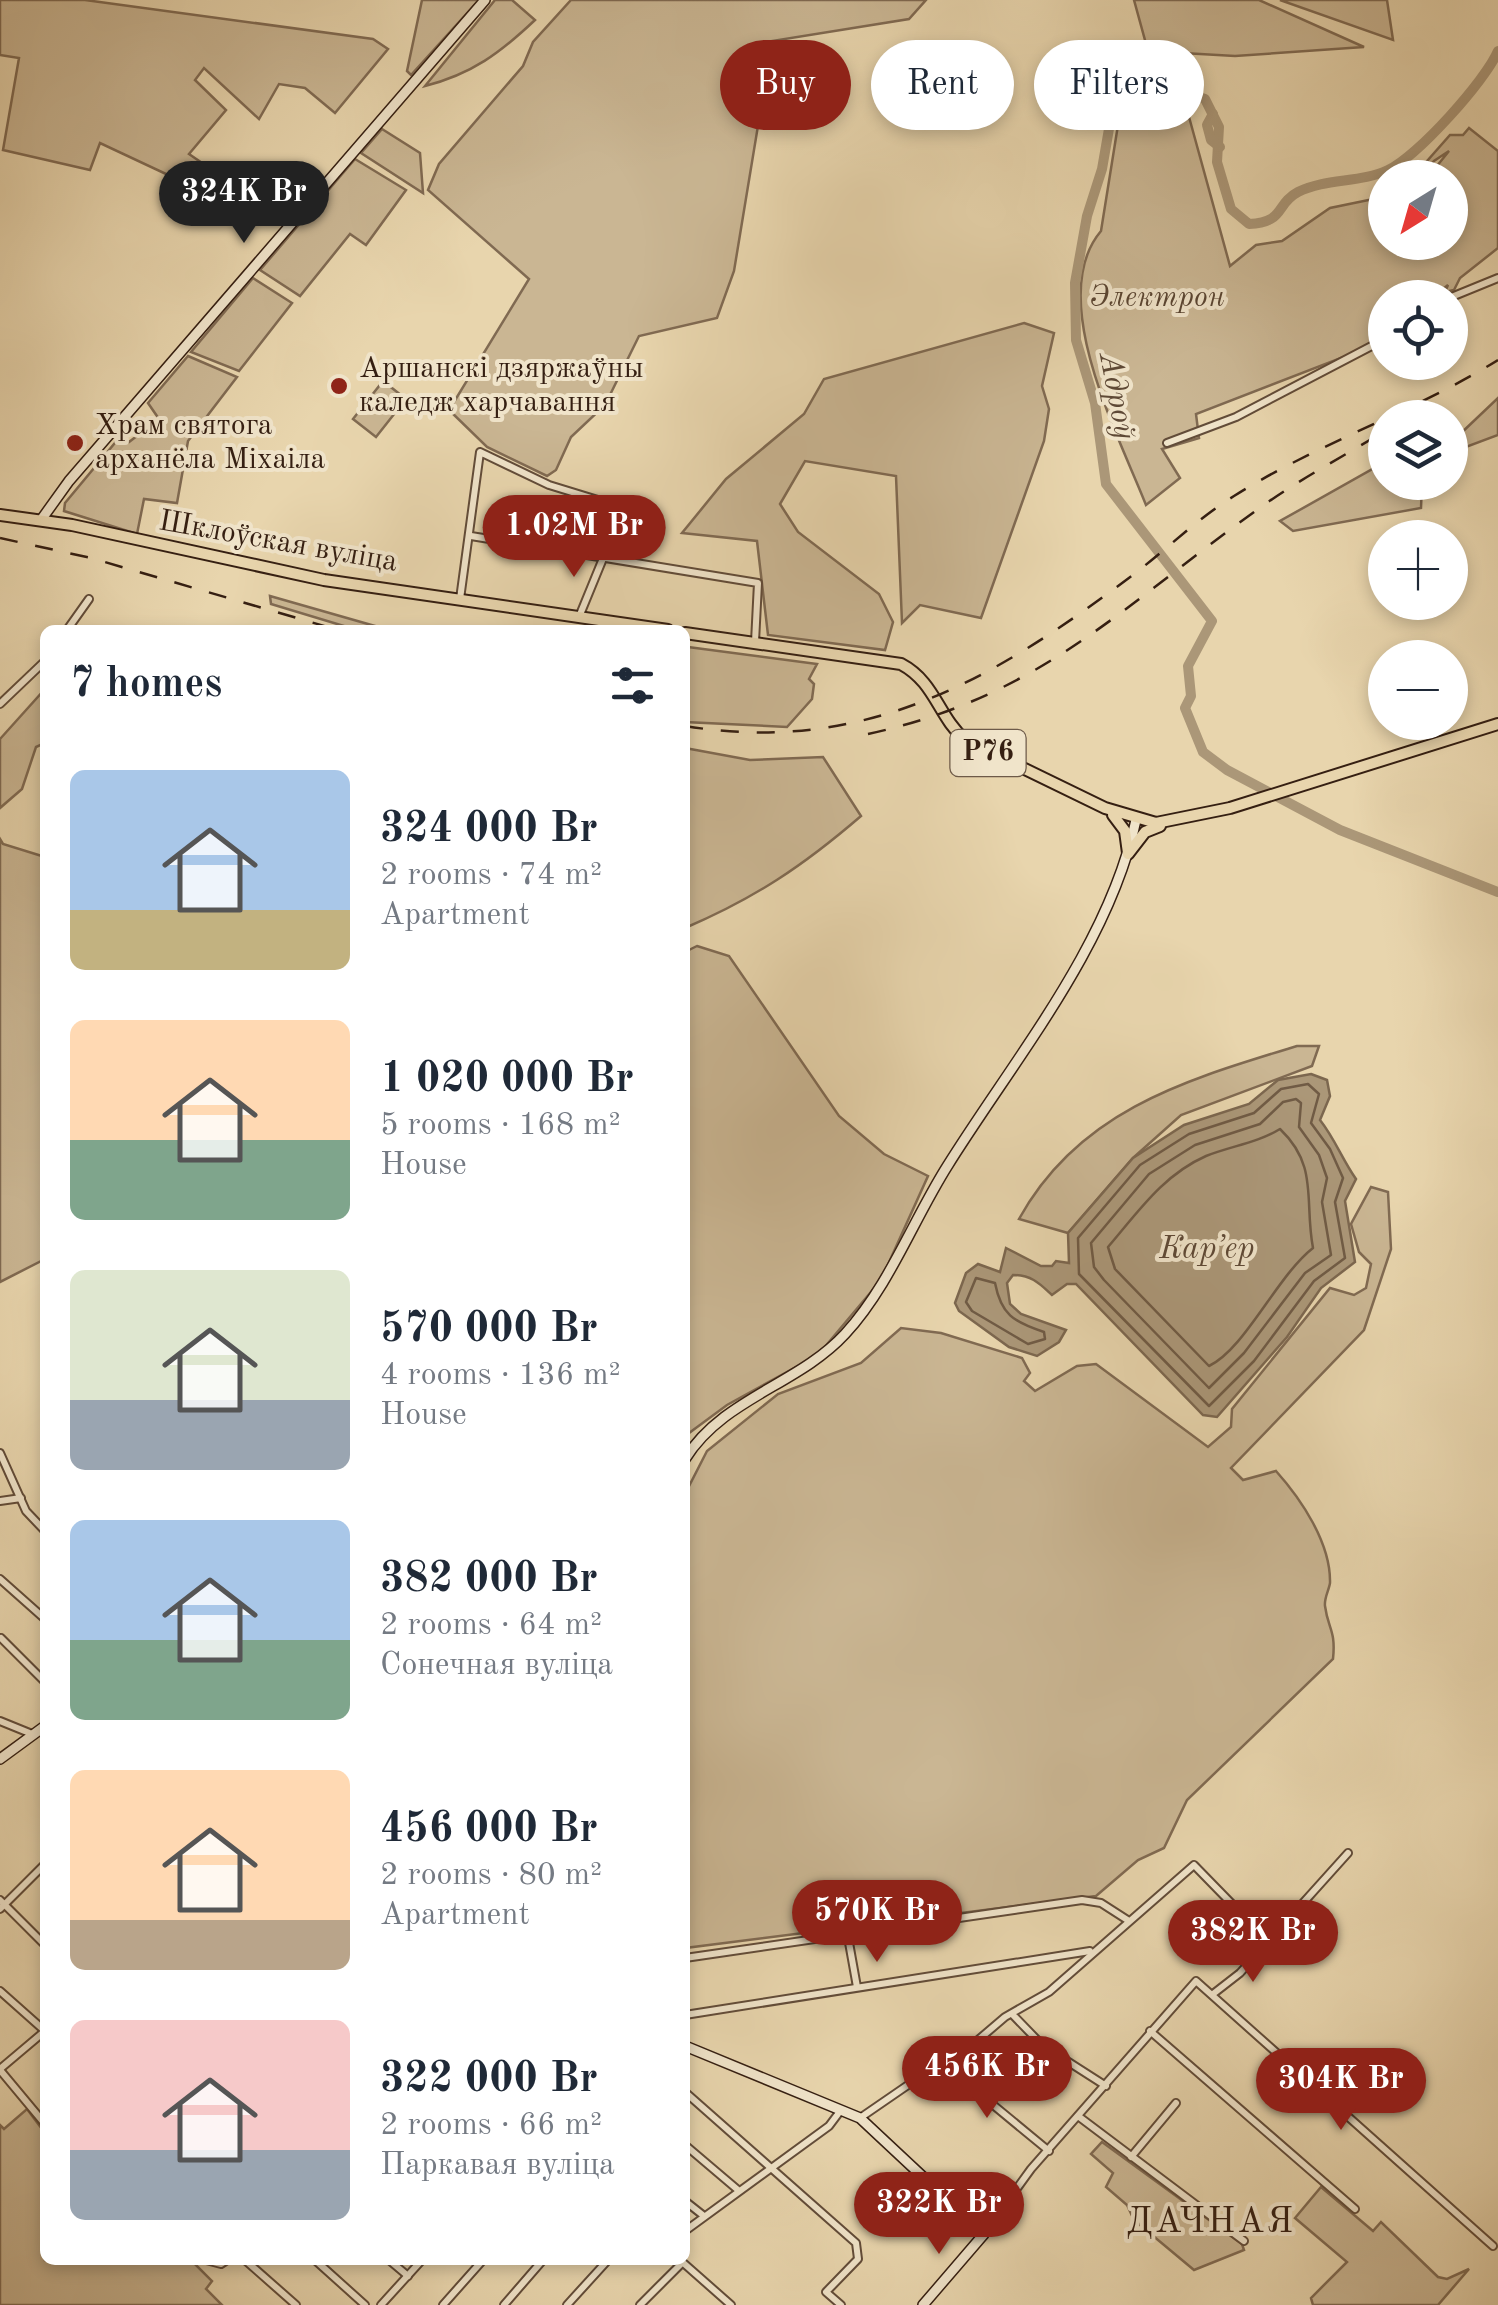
<!DOCTYPE html>
<meta charset="utf-8">
<style>
:root{--surface:#fff;--page:#f6f6f7;--text:#1f2937;--muted:#747a83;--accent:#8f2418}
body{margin:0;font-family:"Old Standard TT",serif;background:var(--page);color:var(--text);height:100vh;display:flex;flex-direction:column;font-size:38px;white-space:nowrap}
*{box-sizing:border-box;margin:0}
p{font-size:32px;color:var(--muted)}
.icon{flex:none;width:55px;height:55px;fill:none;stroke:currentColor;stroke-width:2;stroke-linecap:round;stroke-linejoin:round}
.map{position:relative;flex:1;overflow:hidden}
.side{position:absolute;left:40px;top:625px;width:650px;height:1640px;display:flex;flex-direction:column;background:var(--surface);border-radius:15px;box-shadow:0 5px 15px #0003}
.side>*{flex:none}
.guide{position:absolute;left:720px;top:40px;width:628px;height:90px;display:flex;gap:20px}
.needle{width:65px;rotate:217deg}
.tools{position:absolute;left:1368px;top:160px;display:grid;gap:20px}
.tools a{display:grid;place-items:center;width:100px;height:100px;border-radius:50%;background:var(--surface);box-shadow:0 5px 15px #0003;font-size:50px}
.price{position:absolute;translate:-50% -85px;padding:0 22px;border-radius:35px;background:var(--accent);color:#fff;font-size:32px;line-height:65px;filter:drop-shadow(0 2px 5px #0008)}
.price::after{content:'';position:absolute;left:50%;top:60px;width:30px;height:22px;margin-left:-15px;background:inherit;clip-path:polygon(0 0,100% 0,50% 100%)}
.price.selected{background:#222;color:#fff}
ul{padding:0;list-style:none}
li{display:flex;align-items:center;gap:30px;height:250px;padding:0 30px}
li span{display:grid;place-items:center;flex:none;width:280px;height:200px;border-radius:15px;color:#555}
li>.icon{margin-inline-start:auto}
span .icon{width:120px;height:120px;fill:#fffc;stroke-width:1}
li b{font-size:42px}
h2{display:flex;justify-content:space-between;align-items:center;height:120px;padding:0 30px;font-size:42px}
.chip{padding:0 35px;border-radius:45px;background:var(--surface);box-shadow:0 5px 15px #0003;font-size:35px;line-height:90px}
.chip.selected{background:var(--accent);color:#fff}
.map>svg:first-child{display:block}
.green{fill:#cab693;stroke:#806a52;stroke-width:2.5}
.water{fill:#ab9778;stroke:#7c674f;stroke-width:2.5}
.lines{fill:none;stroke-linecap:round;stroke-linejoin:round}
.shore{stroke:#705b45;stroke-width:2.5}
.river{stroke:#ab9778;stroke-width:10}
.street-casing{stroke:#624c39;stroke-width:10}
.secondary-casing{stroke:#351f12;stroke-width:12}
.primary-casing{stroke:#351f12;stroke-width:14}
.street{stroke:#f0e4ca;stroke-width:6}
.secondary{stroke:#f0e4ca;stroke-width:9}
.primary{stroke:#e8d5ad;stroke-width:10}
.rail{stroke:#351f12;stroke-width:2.5;stroke-dasharray:18 18;stroke-linecap:butt}
.poi-dot{fill:#8f2418;stroke:#f0e4ca;stroke-width:4}
.labels{text-anchor:middle;dominant-baseline:central;stroke-width:8;stroke-linejoin:round;paint-order:stroke}
.shield{fill:#f0e4ca;stroke:#6d5a49;stroke-width:2.5}
.shield-label{font-size:28px;font-weight:bold;fill:#351f12}
.park-label{font-size:30px;font-style:italic;fill:#5a4532;stroke:#f0e4ca}
.poi-label{font-size:30px;fill:#351f12;stroke:#f0e4ca;text-anchor:start}
.street-label{font-size:30px;fill:#351f12;stroke:#f0e4ca}
.water-label{font-size:32px;font-style:italic;fill:#5e4936;stroke:#f0e4ca}
.quarter-label{font-size:35px;letter-spacing:2.5px;fill:#351f12;stroke:#f0e4ca}
</style>
<div class="map">
<svg width="1498" height="2305" viewBox="0 0 1498 2305">
<rect width="100%" height="100%" fill="#e8d5ad"/>
<filter id="stains"><feTurbulence type="fractalNoise" baseFrequency=".002" numOctaves="4"/><feColorMatrix values="0 0 0 0 .2 0 0 0 0 .09 0 0 0 0 .02 0 0 0 .5 -.17"/></filter>
<radialGradient id="worn" r=".72"><stop offset=".6" stop-color="#630" stop-opacity="0"/><stop offset="1" stop-color="#630" stop-opacity=".3"/></radialGradient>
<g class="green">
<path d="M0 0H85L373 39 388 49 335 113 305 88 279 84 259 119 204 68 195 80 226 110 189 154 237 187 230 204 100 143 90 170 3 150 19 58 0 55Z"/>
<path d="M422 0H479L411 75 407 71Z"/>
<path d="M495 0H512L535 20C500 53 472 74 425 86Z"/>
<path d="M571 0H926L909 19 772 41 734 271 717 318 639 336 605 405 571 437 556 470 547 476 487 447 449 410 529 279 428 190 439 164 523 66 533 42Z"/>
<path d="M1134 0H1259L1364 47 1235 56 1148 51Z"/>
<path d="M1280 0H1387L1393 40Z"/>
<path d="M1186 106 1230 266 1256 245 1282 241 1330 208 1383 197 1385 242H1450V178L1428 177 1449 151 1434 161 1421 177H1413L1450 135H1463L1469 128 1498 151V248L1460 278 1454 290 1445 292 1448 285 1433 297 1385 298V336L1367 348 1196 414 1199 438 1162 449 1180 478 1146 505C1119 436 1045 297 1101 231L1118 125 1137 110Z"/>
<path d="M382 129 420 153 423 193 361 153Z"/>
<path d="M355 159 406 190 366 245 350 234 300 296 260 270Z"/>
<path d="M253 278 292 303 239 371 191 352Z"/>
<path d="M1024 323 1054 333 1042 386 1049 409 1044 441 981 618 920 605 902 623 896 476 805 461 780 504 798 532 879 594 893 622 885 650 768 635 757 541 682 533 726 479 804 414 824 379Z"/>
<path d="M188 356 237 377 188 441 177 503 144 499 137 534 64 511 65 503 119 438 129 442 159 419 148 403Z"/>
<path d="M383 381 406 399 376 437 353 419Z"/>
<path d="M1498 398V435L1450 453V438L1458 436Z"/>
<path d="M1385 462V482L1422 483 1421 508 1293 531 1280 521Z"/>
<path d="M270 596 389 630H357L271 604Z"/>
<path d="M688 647 817 664 809 679 814 684 812 699 787 727 685 722Z"/>
<path d="M45 689V743L36 747 22 789 0 808V739Z"/>
<path d="M685 748 750 760 823 757 861 816C803 866 755 898 685 928Z"/>
<path d="M0 839 3 844 45 857V1259L0 1282Z"/>
<path d="M697 946 729 956 839 1116 884 1154 928 1176 881 1280 818 1355 727 1405 685 1436V952Z"/>
<path d="M1297 1046H1319L1312 1066 1181 1115 1133 1158 1068 1233 1019 1219C1079 1110 1186 1080 1297 1046Z"/>
<path d="M1371 1187 1388 1192 1391 1249 1364 1330 1231 1468 1243 1480 1276 1471C1301 1499 1331 1543 1330 1583 1329 1590 1324 1598 1325 1606 1328 1629 1336 1630 1333 1659L1187 1800 1164 1848 1138 1860 1096 1896 685 1948V1494L707 1451 778 1394 861 1363 901 1328 941 1333 1022 1358 1030 1373 1024 1381 1035 1391 1077 1366 1096 1364 1208 1447 1231 1427 1232 1409 1330 1288 1354 1295 1366 1288 1371 1264 1359 1252 1351 1224Z"/>
<path d="M27 2109 45 2133V2260H191L212 2281 206 2289 222 2305H0V2125L4 2129Z"/>
<path d="M1102 2142 1242 2244 1244 2250 1194 2270 1134 2220 1127 2205 1106 2187 1113 2173 1091 2154Z"/>
<path d="M1321 2187 1373 2231 1381 2222 1438 2277 1447 2279 1469 2269 1438 2305H1313L1311 2298 1347 2262 1295 2218Z"/>
</g>
<path class="water" d="M1311 1074 1327 1080 1330 1096 1320 1120C1335 1139 1342 1159 1356 1179L1345 1201 1355 1262 1321 1288 1287 1337 1217 1417 1203 1415 1076 1284H1067L1052 1295C1040 1284 1032 1275 1013 1275L1007 1283 1010 1304 1021 1314 1066 1330 1059 1342 1037 1356 1009 1347 959 1311 955 1303 966 1273 978 1264 1000 1272 1006 1248 1041 1266H1052L1056 1261 1069 1263 1068 1233 1133 1158 1184 1125 1249 1104 1278 1080Z"/>
<g class="lines">
<g class="shore">
<path d="M1308 1084 1319 1094 1311 1123 1330 1149 1343 1178 1335 1202 1345 1258 1314 1281 1254 1361 1209 1406 1079 1274 1078 1238 1140 1165 1189 1134 1254 1113 1281 1089Z"/>
<path d="M1296 1099 1301 1103 1299 1127 1319 1155 1327 1178 1322 1202 1331 1255 1305 1273 1244 1353 1209 1388 1104 1280 1094 1267 1091 1243 1149 1174 1195 1145 1260 1124 1283 1102Z"/>
<path d="M1280 1129C1319 1166 1304 1201 1313 1248 1277 1276 1245 1349 1209 1366L1115 1269 1108 1247C1138 1212 1163 1175 1206 1156 1231 1146 1257 1143 1280 1129Z"/>
<path d="M976 1278 995 1283C1001 1314 1013 1322 1044 1332L1045 1339 1028 1344 972 1311 966 1302Z"/>
</g>
<g class="river">
<path d="M1498 51C1486 80 1417 157 1388 170 1360 183 1326 178 1298 192 1275 204 1286 222 1249 224L1231 209 1217 162 1219 127 1205 99 1184 92 1137 96 1110 123 1102 169 1087 216 1075 283 1076 340 1095 403 1106 484 1212 621 1188 666 1191 696 1185 708 1203 752 1227 770 1340 830 1498 892"/>
<path d="M1213 114 1207 125 1211 140 1220 147"/>
</g>
<defs>
<g id="street">
<path d="M1449 298 1498 278"/>
<path d="M1167 443 1236 417 1385 339"/>
<path d="M471 536 758 583 755 642"/>
<path d="M460 599 480 452 549 485 624 508 607 557"/>
<path d="M579 617 604 556"/>
<path d="M67 630 89 599"/>
<path d="M0 704 45 661"/>
<path d="M0 1453 26 1511 45 1531"/>
<path d="M0 1501 21 1498"/>
<path d="M0 1579 45 1619"/>
<path d="M1 1638 45 1682"/>
<path d="M0 1721 32 1734"/>
<path d="M0 1900 45 1945"/>
<path d="M0 1909 45 1864"/>
<path d="M848 1937 857 1987"/>
<path d="M685 1958 1082 1900 1101 1903 1129 1921"/>
<path d="M0 1991 45 2031"/>
<path d="M1213 1994 1240 1973 1348 1853"/>
<path d="M1012 2014 1042 2045 1106 2086"/>
<path d="M685 2015 1090 1951"/>
<path d="M1150 2031 1355 2209"/>
<path d="M946 2066 1049 2151"/>
<path d="M0 2069 45 2031"/>
<path d="M0 2070 45 2124"/>
<path d="M685 2092 856 2243 858 2259 826 2292 841 2305"/>
<path d="M1078 2116 1244 2241"/>
<path d="M860 2118 924 2074 950 2064 1005 2017 1049 1992 1194 1865 1268 1941"/>
<path d="M685 2145 738 2190"/>
<path d="M1131 2157 1176 2103"/>
<path d="M685 2201 704 2216"/>
<path d="M685 2231 829 2126 841 2110"/>
<path d="M984 2234 1031 2169 1196 1981 1493 2246"/>
<path d="M206 2260 221 2264 227 2260"/>
<path d="M245 2260 296 2305"/>
<path d="M315 2260 365 2305"/>
<path d="M389 2260 408 2276"/>
<path d="M680 2260 731 2305"/>
<path d="M381 2305 422 2260"/>
<path d="M443 2305 483 2260"/>
<path d="M504 2305 543 2260"/>
<path d="M567 2305 608 2260"/>
<path d="M640 2305 682 2263"/>
</g>
<g id="secondary">
<path d="M41 520 69 481 485 0"/>
<path d="M685 1459C723 1398 798 1385 845 1334 890 1285 913 1220 948 1165 1015 1058 1109 946 1136 820"/>
<path d="M0 1759 45 1726"/>
<path d="M685 2046 860 2118 984 2234 923 2305"/>
</g>
<g id="primary">
<path d="M0 515 72 525 324 580 668 630"/>
<path d="M685 633 901 664C935 682 938 716 965 740L1105 808 1156 823 1230 808 1498 724"/>
<path d="M1113 815 1125 831 1128 853"/>
<path d="M1128 854 1145 832 1160 826"/>
</g>
</defs>
<use href="#street" class="street-casing"/>
<use href="#secondary" class="secondary-casing"/>
<use href="#primary" class="primary-casing"/>
<use href="#street" class="street"/>
<use href="#secondary" class="secondary"/>
<use href="#primary" class="primary"/>
<g class="rail">
<path d="M0 538 91 558 338 630"/>
<path d="M685 726C868 756 998 677 1138 571 1170 546 1200 517 1234 496 1318 443 1414 412 1498 360"/>
<path d="M868 734C1042 696 1122 606 1261 507 1300 479 1344 456 1385 431"/>
</g>
</g>
<g class="poi-dot">
<circle cx="339" cy="386" r="10"/>
<circle cx="75" cy="443" r="10"/>
</g>
<g class="labels">
<rect class="shield" x="950.5" y="730" width="75" height="46" rx="8"/>
<g class="shield-label">
<text x="988" y="753">Р76</text>
</g>
<g class="park-label">
<text x="1157" y="298">Электрон</text>
</g>
<g class="poi-label">
<text x="359" y="369">Аршанскі дзяржаўны<tspan x="359" dy="34">каледж харчавання</tspan></text>
<text x="95" y="426">Храм святога<tspan x="95" dy="34">арханёла Міхаіла</tspan></text>
</g>
<g class="street-label">
<text transform="translate(278 542) rotate(10)">Шклоўская вуліца</text>
</g>
<g class="water-label">
<text transform="translate(1116 396) rotate(79)">Адроў</text>
<text x="1207" y="1250">Карʼер</text>
</g>
<g class="quarter-label">
<text x="1211" y="2222">ДАЧНАЯ</text>
</g>
</g>
<rect width="100%" height="100%" filter="url(#stains)"/>
<rect width="100%" height="100%" fill="url(#worn)"/>
</svg>
<div class="tools">
<a><svg class="needle" viewBox="-14 -14 28 28"><path d="M0-13l5 13h-10z" fill="#e53935"/><path d="M0 13l5-13h-10z" fill="#747a83"/></svg></a>
<a><svg class="icon" aria-label="locate" viewBox="0 0 24 24"><circle cx="12" cy="12" r="6"/><path d="M12 2v4M12 18v4M2 12h4M18 12h4"/></svg></a>
<a><svg class="icon" aria-label="layers" viewBox="0 0 24 24"><path d="M12 4l9 5-9 5-9-5zM3 14l9 5 9-5"/></svg></a>
<a>+</a>
<a>−</a>
</div>
<b class="price selected" style="left:244px;top:246px">324K Br</b>
<b class="price" style="left:574px;top:580px">1.02M Br</b>
<b class="price" style="left:877px;top:1965px">570K Br</b>
<b class="price" style="left:1253px;top:1985px">382K Br</b>
<b class="price" style="left:987px;top:2121px">456K Br</b>
<b class="price" style="left:1341px;top:2133px">304K Br</b>
<b class="price" style="left:939px;top:2257px">322K Br</b>
<div class="guide">
<a class="chip selected">Buy</a>
<a class="chip">Rent</a>
<a class="chip">Filters</a>
</div>
<section class="side">
<h2>7 homes<svg class="icon" aria-label="filters" viewBox="0 0 24 24"><path d="M4 7h16M4 17h16"/><circle cx="9" cy="7" r="2"/><circle cx="15" cy="17" r="2"/></svg></h2>
<ul>
<li><span style="background:linear-gradient(#a9c7e8 70%,#c2b280 0)"><svg class="icon" aria-label="home" viewBox="0 0 24 24"><path d="M3 11l9-7 9 7M6 9v11h12V9"/></svg></span><div><b>324 000 Br</b><p>2 rooms · 74 m²</p><p>Apartment</p></div></li>
<li><span style="background:linear-gradient(#ffd9b3 60%,#7fa58c 0)"><svg class="icon" aria-label="home" viewBox="0 0 24 24"><path d="M3 11l9-7 9 7M6 9v11h12V9"/></svg></span><div><b>1 020 000 Br</b><p>5 rooms · 168 m²</p><p>House</p></div></li>
<li><span style="background:linear-gradient(#dfe7d0 65%,#9aa5b1 0)"><svg class="icon" aria-label="home" viewBox="0 0 24 24"><path d="M3 11l9-7 9 7M6 9v11h12V9"/></svg></span><div><b>570 000 Br</b><p>4 rooms · 136 m²</p><p>House</p></div></li>
<li><span style="background:linear-gradient(#a9c7e8 60%,#7fa58c 0)"><svg class="icon" aria-label="home" viewBox="0 0 24 24"><path d="M3 11l9-7 9 7M6 9v11h12V9"/></svg></span><div><b>382 000 Br</b><p>2 rooms · 64 m²</p><p>Сонечная вуліца</p></div></li>
<li><span style="background:linear-gradient(#ffd9b3 75%,#b9a48a 0)"><svg class="icon" aria-label="home" viewBox="0 0 24 24"><path d="M3 11l9-7 9 7M6 9v11h12V9"/></svg></span><div><b>456 000 Br</b><p>2 rooms · 80 m²</p><p>Apartment</p></div></li>
<li><span style="background:linear-gradient(#f6c9c9 65%,#9aa5b1 0)"><svg class="icon" aria-label="home" viewBox="0 0 24 24"><path d="M3 11l9-7 9 7M6 9v11h12V9"/></svg></span><div><b>322 000 Br</b><p>2 rooms · 66 m²</p><p>Паркавая вуліца</p></div></li>
</ul>
</section>
</div>
